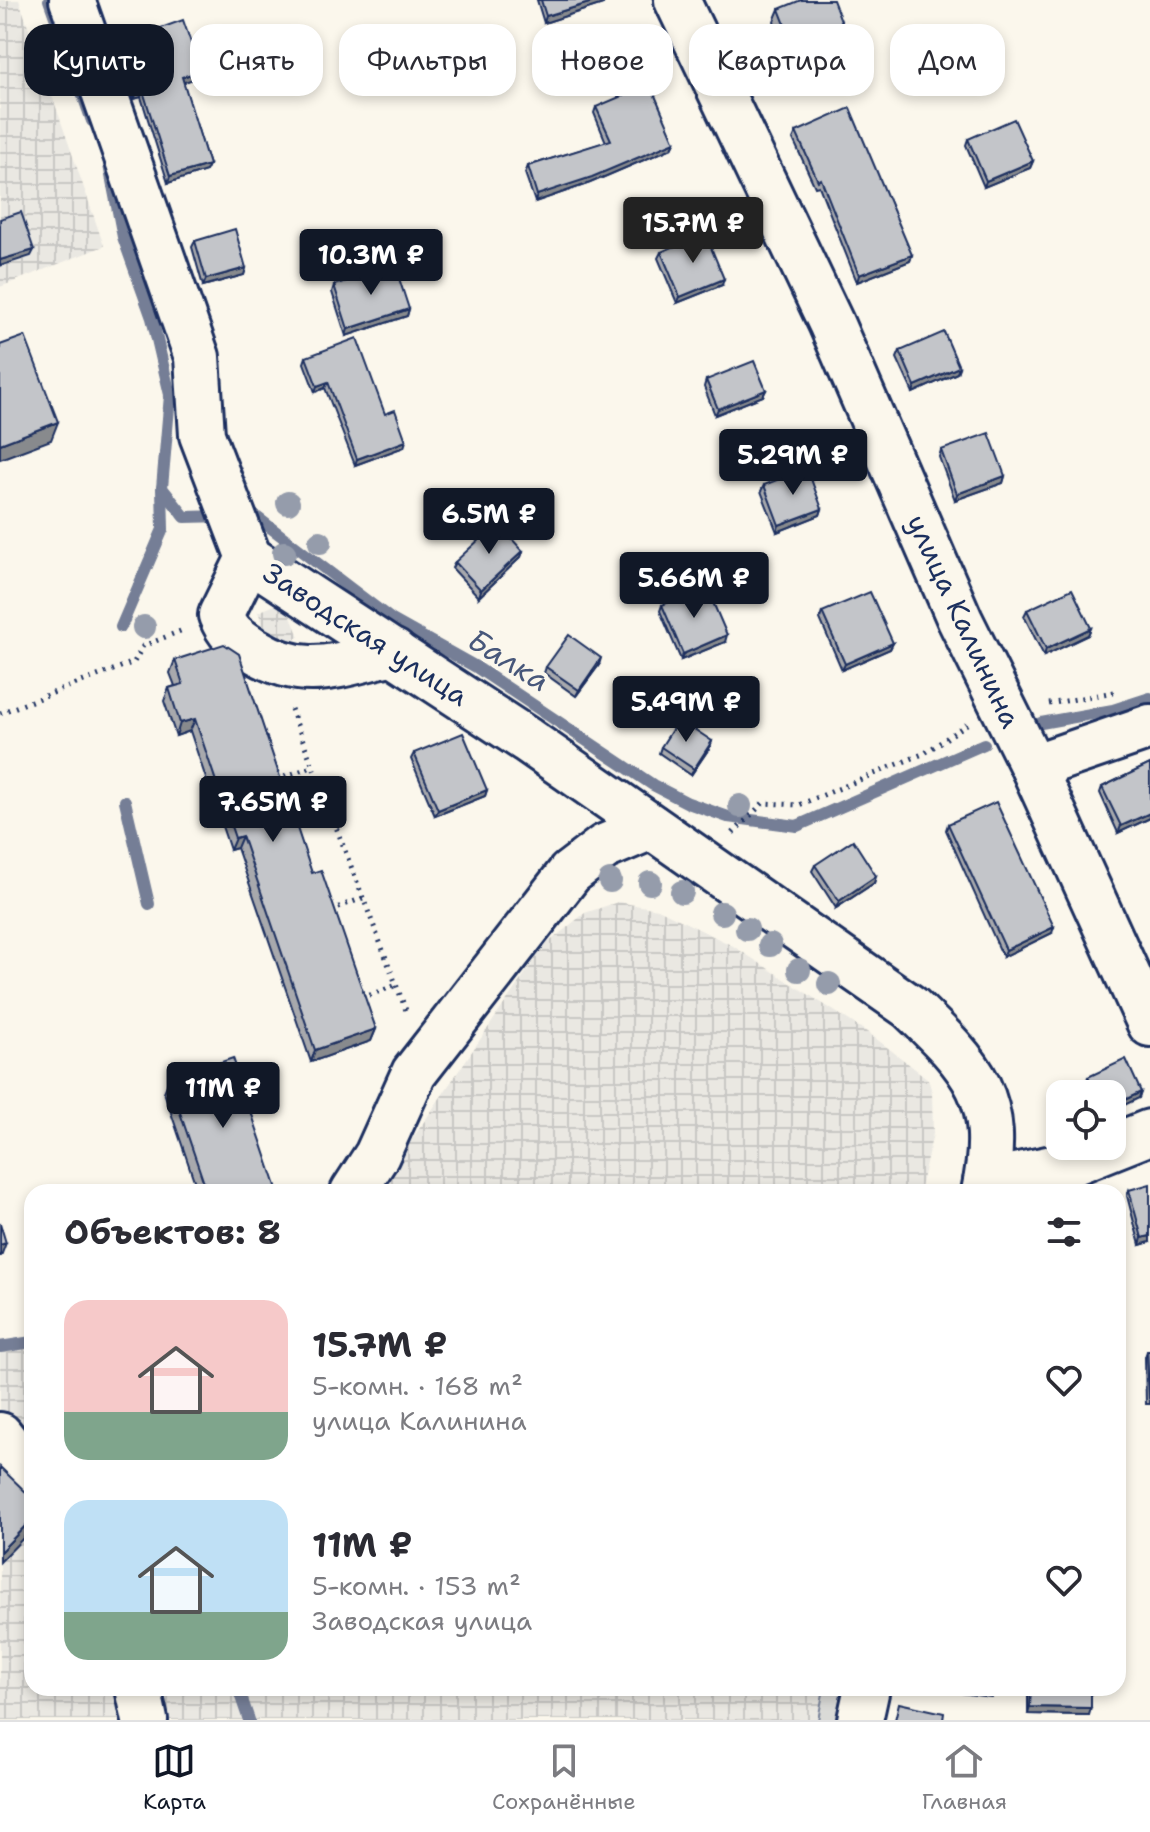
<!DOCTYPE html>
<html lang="ru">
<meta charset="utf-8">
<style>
:root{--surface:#fff;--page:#f2f2f3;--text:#2b2b33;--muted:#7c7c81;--line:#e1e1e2;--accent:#111827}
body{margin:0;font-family:"Shantell Sans",sans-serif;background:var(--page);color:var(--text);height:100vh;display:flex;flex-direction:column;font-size:30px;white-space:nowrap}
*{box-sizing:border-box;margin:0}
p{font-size:26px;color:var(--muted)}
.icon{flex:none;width:44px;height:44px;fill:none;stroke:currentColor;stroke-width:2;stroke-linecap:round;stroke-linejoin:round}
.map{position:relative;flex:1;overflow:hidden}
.details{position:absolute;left:24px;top:1184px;width:1102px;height:512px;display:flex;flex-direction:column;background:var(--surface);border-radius:24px;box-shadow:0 4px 12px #0003}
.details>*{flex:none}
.hud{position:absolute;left:24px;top:24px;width:1102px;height:72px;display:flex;gap:16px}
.tools{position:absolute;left:1046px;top:1080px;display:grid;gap:16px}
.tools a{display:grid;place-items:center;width:80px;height:80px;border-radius:16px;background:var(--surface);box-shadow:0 4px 12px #0003;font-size:40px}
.price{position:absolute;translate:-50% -68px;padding:0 18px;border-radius:8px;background:var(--accent);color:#fff;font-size:26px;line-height:52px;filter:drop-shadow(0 2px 4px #0008)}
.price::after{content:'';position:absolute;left:50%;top:48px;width:24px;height:18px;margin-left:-12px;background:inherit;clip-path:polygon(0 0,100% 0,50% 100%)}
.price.current{background:#222;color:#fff}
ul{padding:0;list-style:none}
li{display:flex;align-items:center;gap:24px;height:200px;padding:0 40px}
li span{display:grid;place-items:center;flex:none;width:224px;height:160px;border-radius:24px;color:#555}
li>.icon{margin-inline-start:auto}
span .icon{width:96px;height:96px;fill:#fffc;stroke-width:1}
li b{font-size:34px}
h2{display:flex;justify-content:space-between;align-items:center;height:96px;padding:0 40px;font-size:34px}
.chip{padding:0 28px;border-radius:24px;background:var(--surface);box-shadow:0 4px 12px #0003;font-size:28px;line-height:72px}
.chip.current{background:var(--accent);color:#fff}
.tabs{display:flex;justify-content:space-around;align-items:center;height:112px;border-top:2px solid var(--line);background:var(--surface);font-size:22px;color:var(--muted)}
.tabs a{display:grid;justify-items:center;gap:4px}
.tabs .current{color:var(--accent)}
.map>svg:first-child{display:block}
.industrial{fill:url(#industrial-grid)}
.green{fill:#dadad7;stroke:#7a849a;stroke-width:2}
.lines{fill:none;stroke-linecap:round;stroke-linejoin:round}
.stream{stroke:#747e96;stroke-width:12}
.minor-casing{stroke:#1b2f5e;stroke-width:50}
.path{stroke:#1b2f5e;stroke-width:5;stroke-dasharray:2 6;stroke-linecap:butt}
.minor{stroke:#fbf7ec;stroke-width:44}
.tree{fill:#959cab}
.wall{fill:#a8a9ad;stroke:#1b2f5e;stroke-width:2}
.shaded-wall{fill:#888a8d;stroke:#1b2f5e;stroke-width:2}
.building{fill:#c3c5c9;stroke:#1b2f5e;stroke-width:2}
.labels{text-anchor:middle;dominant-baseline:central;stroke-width:8;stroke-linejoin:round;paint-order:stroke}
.street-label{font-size:28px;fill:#1b2f5e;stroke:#fbf7ec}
.water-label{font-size:30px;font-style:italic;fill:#47577a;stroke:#fbf7ec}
</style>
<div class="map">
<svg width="1150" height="1720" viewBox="0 0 1150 1720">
<defs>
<pattern id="industrial-grid" width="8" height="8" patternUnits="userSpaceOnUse" patternTransform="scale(2)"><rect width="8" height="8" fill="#eae8e2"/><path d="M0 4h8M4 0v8" fill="none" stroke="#c8c7c4"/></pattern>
</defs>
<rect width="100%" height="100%" fill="#fbf7ec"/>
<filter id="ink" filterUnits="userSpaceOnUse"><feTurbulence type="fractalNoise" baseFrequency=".0125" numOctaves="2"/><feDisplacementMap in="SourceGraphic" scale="16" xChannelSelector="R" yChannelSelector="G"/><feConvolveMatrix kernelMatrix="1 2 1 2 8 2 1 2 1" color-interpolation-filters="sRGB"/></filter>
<g filter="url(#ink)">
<g class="industrial">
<path d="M0 0H19L104 246 0 287Z"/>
<path d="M285 601 299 637 272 647 258 612Z"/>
<path d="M618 902 658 909 733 946 870 1034 928 1079 932 1092 933 1134 919 1192H376L544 946 585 913Z"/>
<path d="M0 1340H32V1688H824L818 1720H0Z"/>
</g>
<path class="green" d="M824 1688H842L837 1720H818Z"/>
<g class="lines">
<g class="stream">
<path d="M49 0 92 121"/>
<path d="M109 165 123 237 152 318 170 395 162 488 185 517 225 516"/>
<path d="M243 515H254L392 620 476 667 653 785 688 803 728 817 797 826 984 744"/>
<path d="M121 627 163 529 162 488"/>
<path d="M1041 723 1113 710 1150 698"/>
<path d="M125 801 149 904"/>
<path d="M0 1347 32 1342"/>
<path d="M238 1688 249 1720"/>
</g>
<defs>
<g id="minor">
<path d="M72 0 197 357 202 435 249 558 527 740 910 1007C974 1068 1004 1098 984 1192"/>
<path d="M677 0 831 323 960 620 1033 767 1150 1024"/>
<path d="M249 558 221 615C229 635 236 638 254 650 307 682 338 664 394 652"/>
<path d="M1033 767 1150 727"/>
<path d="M986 1182 1067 1165 1150 1132"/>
<path d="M353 1192 377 1155 414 1073 570 873 604 847 651 827"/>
<path d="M0 1435 32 1476"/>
<path d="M138 1688 145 1720"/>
<path d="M860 1720 867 1688"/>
</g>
</defs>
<use href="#minor" class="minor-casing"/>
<g class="path">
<path d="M1049 704 1114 692"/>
<path d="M291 709 407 1013"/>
<path d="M0 713 134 662 143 646 183 630"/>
<path d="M277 779 312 767"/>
<path d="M733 833 763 803 799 805 925 753 967 724"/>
<path d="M331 910 363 898"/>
<path d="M362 998 397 985"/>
</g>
<use href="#minor" class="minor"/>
</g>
<g class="tree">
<circle cx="288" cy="503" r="12"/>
<circle cx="320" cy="542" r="12"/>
<circle cx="284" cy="553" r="12"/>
<circle cx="144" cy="627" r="12"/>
<circle cx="740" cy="806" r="12"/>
<circle cx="610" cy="881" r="12"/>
<circle cx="650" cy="883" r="12"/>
<circle cx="682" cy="892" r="12"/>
<circle cx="722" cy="913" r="12"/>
<circle cx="747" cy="929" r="12"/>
<circle cx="770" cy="945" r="12"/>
<circle cx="799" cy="970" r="12"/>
<circle cx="829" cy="984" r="12"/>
</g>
<g class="wall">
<path d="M537 0H605L603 4 544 23Z"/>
<path d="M779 9 847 36 842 49 792 68 774 21Z"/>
<path d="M119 43 199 77 183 82 209 165 206 171 168 183 141 97 134 99 117 49Z"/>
<path d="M596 107 675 142 672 148 590 183 535 202 525 173 528 166 606 142 594 113Z"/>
<path d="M796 132 912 255 910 261 857 282 819 186 815 187 793 139Z"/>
<path d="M968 139 1033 161 1030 168 984 187 966 145Z"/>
<path d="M195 241 246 268 244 275 203 286 192 247Z"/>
<path d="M661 252 722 285 677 303 658 258Z"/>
<path d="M334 285 409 309 407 316 346 336 332 292Z"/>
<path d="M900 351 959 367 957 373 913 393 897 358Z"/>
<path d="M306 357 385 414 404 447 355 465 325 388 315 392 304 363Z"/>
<path d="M706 380 766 390 763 396 715 415 704 387Z"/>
<path d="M941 450 1005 476 1003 483 955 500 939 457Z"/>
<path d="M764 485 822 509 820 515 777 532 761 491Z"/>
<path d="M523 551 521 557 479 597 452 568 455 562Z"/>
<path d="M662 605 725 642 681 660 660 611Z"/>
<path d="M1027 610 1091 628 1088 635 1044 656 1024 616Z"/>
<path d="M822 612 893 643 890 649 842 670 820 619Z"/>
<path d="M175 660 312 873 376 1029 371 1041 311 1062 237 848 230 850 190 731 176 736 164 701 169 688 175 686 170 673Z"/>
<path d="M599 665 576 696 544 673 546 667Z"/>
<path d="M712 741 710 747 691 775 659 753 661 747Z"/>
<path d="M414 753 487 790 485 796 435 816 411 759Z"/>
<path d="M1150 764V818L1118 833 1100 793 1102 787Z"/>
<path d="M948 824 1052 933 1003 957 946 830Z"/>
<path d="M815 865 876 876 874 883 836 908 812 871Z"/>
<path d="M1088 1077 1141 1092 1139 1098 1112 1094H1091L1086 1083Z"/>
<path d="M169 1080 278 1192H198L164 1092Z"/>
<path d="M1129 1190 1150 1242 1140 1245 1127 1196Z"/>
<path d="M1147 1351 1150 1404H1146L1145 1357Z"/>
<path d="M1028 1688H1091L1089 1715 1028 1714Z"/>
</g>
<g class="shaded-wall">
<path d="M599 0H605L603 4 544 23 546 16Z"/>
<path d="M847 36 842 49 792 68 797 55Z"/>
<path d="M201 71 199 77 179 84 182 77Z"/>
<path d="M143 91 141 97 134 99 137 93Z"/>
<path d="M675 142 672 148 590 183 535 202 537 195Z"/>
<path d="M1033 161 1030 168 984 187 986 181Z"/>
<path d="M209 165 206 171 168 183 170 176Z"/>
<path d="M34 250 31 256 0 266V260Z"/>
<path d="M912 255 910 261 857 282 859 275Z"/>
<path d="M246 268 244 275 203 286 206 279Z"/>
<path d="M724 279 722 285 677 303 680 297Z"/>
<path d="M409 309 407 316 346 336 348 329Z"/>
<path d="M959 367 957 373 913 393 915 386Z"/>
<path d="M328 382 325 388 315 392 317 386Z"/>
<path d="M766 390 763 396 715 415 718 409Z"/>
<path d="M58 422 51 440 0 459V444Z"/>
<path d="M406 441 404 447 355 465 357 459Z"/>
<path d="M1005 476 1003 483 955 500 957 494Z"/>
<path d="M822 509 820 515 777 532 779 525Z"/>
<path d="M523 551 521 557 479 597 481 590Z"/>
<path d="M1091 628 1088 635 1044 656 1046 649Z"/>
<path d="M727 635 725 642 681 660 683 654Z"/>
<path d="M893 643 890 649 842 670 845 664Z"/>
<path d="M601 658 599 665 576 696 579 690Z"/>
<path d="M195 719 190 731 176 736 180 723Z"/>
<path d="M712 741 710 747 691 775 694 769Z"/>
<path d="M487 790 485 796 435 816 438 810Z"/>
<path d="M1150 813V818L1118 833 1121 826Z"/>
<path d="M242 836 237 848 230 850 235 838Z"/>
<path d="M876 876 874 883 836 908 839 901Z"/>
<path d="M1054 927 1052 933 1003 957 1006 950Z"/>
<path d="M376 1029 371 1041 311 1062 315 1050Z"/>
<path d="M1141 1092 1139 1098 1112 1111V1106Z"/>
<path d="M1150 1236V1242L1140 1245 1142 1238Z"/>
<path d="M6 1243 1 1256H0V1245Z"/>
<path d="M32 1519V1529L0 1562V1552Z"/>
<path d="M931 1688H972L993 1691 991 1697 931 1689Z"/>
<path d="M1030 1707 1091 1708 1089 1715 1028 1714Z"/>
</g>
<g class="building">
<path d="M541 0H599L546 16Z"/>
<path d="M801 0H833L847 36 797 55 779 9Z"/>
<path d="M183 20 201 71 182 77 209 165 170 176 143 91 137 93 119 43Z"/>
<path d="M650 84 675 142 592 177 537 195 528 166 611 140 596 107Z"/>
<path d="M850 108 912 255 859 275 821 179 818 181 796 132Z"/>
<path d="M1014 119 1033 161 986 181 968 139Z"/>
<path d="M21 212 34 250 0 260V219Z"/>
<path d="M235 229 246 268 206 279 195 241Z"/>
<path d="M705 233 724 279 680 297 661 252Z"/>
<path d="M395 266 409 309 348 329 334 285Z"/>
<path d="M944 332 959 367 915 386 900 351Z"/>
<path d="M25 336 58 422 0 444V345Z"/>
<path d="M357 338 385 414 395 410 406 441 357 459 328 382 317 386 306 357Z"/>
<path d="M754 361 766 390 718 409 706 380Z"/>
<path d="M989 433 1005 476 957 494 941 450Z"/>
<path d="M807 468 822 509 779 525 764 485Z"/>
<path d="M497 523 523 551 481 590 455 562Z"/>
<path d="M706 586 727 635 683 654 662 605Z"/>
<path d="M1072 589 1091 628 1046 649 1027 610Z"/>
<path d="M870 592 893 643 845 664 822 612Z"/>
<path d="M569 635 601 658 579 690 546 667Z"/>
<path d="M224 644 239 654 312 873 321 870 376 1029 315 1050 242 836 235 838 195 719 180 723 169 688 183 684 175 660Z"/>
<path d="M679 719 712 741 694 769 661 747Z"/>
<path d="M463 733 487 790 438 810 414 753Z"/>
<path d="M1150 764V813L1121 826 1102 787Z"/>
<path d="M996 802 1054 927 1006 950 948 824Z"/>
<path d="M853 840 876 876 839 901 815 865Z"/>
<path d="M233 1058 278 1192H207L169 1080Z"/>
<path d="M1126 1059 1141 1092 1112 1106V1094H1096L1088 1077Z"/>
<path d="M1150 1184V1236L1142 1238 1129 1190Z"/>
<path d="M0 1223 6 1243 0 1245Z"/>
<path d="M1147 1351H1150V1398H1149Z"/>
<path d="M0 1467 32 1498V1519L0 1552Z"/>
<path d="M972 1688H994L993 1691Z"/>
<path d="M1031 1688H1091V1708L1030 1707Z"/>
<path d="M899 1703 944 1713 943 1720H895Z"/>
</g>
</g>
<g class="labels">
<g class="street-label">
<text transform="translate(964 621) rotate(65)">улица Калинина</text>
<text transform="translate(366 634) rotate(33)">Заводская улица</text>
</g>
<g class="water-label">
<text transform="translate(509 660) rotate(32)">Балка</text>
</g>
</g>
</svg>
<div class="tools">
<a><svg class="icon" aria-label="locate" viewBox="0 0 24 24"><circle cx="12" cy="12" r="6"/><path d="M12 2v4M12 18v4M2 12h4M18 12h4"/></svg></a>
</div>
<b class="price current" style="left:693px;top:265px">15.7M ₽</b>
<b class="price" style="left:371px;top:297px">10.3M ₽</b>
<b class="price" style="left:793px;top:497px">5.29M ₽</b>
<b class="price" style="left:489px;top:556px">6.5M ₽</b>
<b class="price" style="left:694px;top:620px">5.66M ₽</b>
<b class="price" style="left:686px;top:744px">5.49M ₽</b>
<b class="price" style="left:273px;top:844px">7.65M ₽</b>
<b class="price" style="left:223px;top:1130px">11M ₽</b>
<div class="hud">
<a class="chip current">Купить</a>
<a class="chip">Снять</a>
<a class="chip">Фильтры</a>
<a class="chip">Новое</a>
<a class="chip">Квартира</a>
<a class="chip">Дом</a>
</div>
<section class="details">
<h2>Объектов: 8<svg class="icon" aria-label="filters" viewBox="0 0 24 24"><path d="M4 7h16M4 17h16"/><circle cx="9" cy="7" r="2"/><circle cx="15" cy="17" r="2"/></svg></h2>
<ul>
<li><span style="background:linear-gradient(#f6c9c9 70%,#7fa58c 0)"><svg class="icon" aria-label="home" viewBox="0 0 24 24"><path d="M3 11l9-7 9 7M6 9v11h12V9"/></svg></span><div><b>15.7M ₽</b><p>5-комн. · 168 m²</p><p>улица Калинина</p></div><svg class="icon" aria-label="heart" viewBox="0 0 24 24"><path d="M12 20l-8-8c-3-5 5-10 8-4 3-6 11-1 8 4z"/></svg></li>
<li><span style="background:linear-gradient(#bfe0f5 70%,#7fa58c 0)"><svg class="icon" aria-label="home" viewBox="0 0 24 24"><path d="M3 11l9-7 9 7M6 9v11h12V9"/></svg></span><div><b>11M ₽</b><p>5-комн. · 153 m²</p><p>Заводская улица</p></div><svg class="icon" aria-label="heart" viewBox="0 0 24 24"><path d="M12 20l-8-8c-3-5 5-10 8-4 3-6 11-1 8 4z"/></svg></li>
</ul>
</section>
</div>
<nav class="tabs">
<a class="current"><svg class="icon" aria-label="map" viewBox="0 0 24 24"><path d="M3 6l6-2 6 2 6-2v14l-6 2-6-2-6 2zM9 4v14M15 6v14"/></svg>Карта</a>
<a><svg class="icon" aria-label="saved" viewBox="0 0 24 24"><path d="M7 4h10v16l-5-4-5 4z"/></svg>Сохранённые</a>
<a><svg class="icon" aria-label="home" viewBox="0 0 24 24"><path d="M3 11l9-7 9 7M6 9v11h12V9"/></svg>Главная</a>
</nav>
